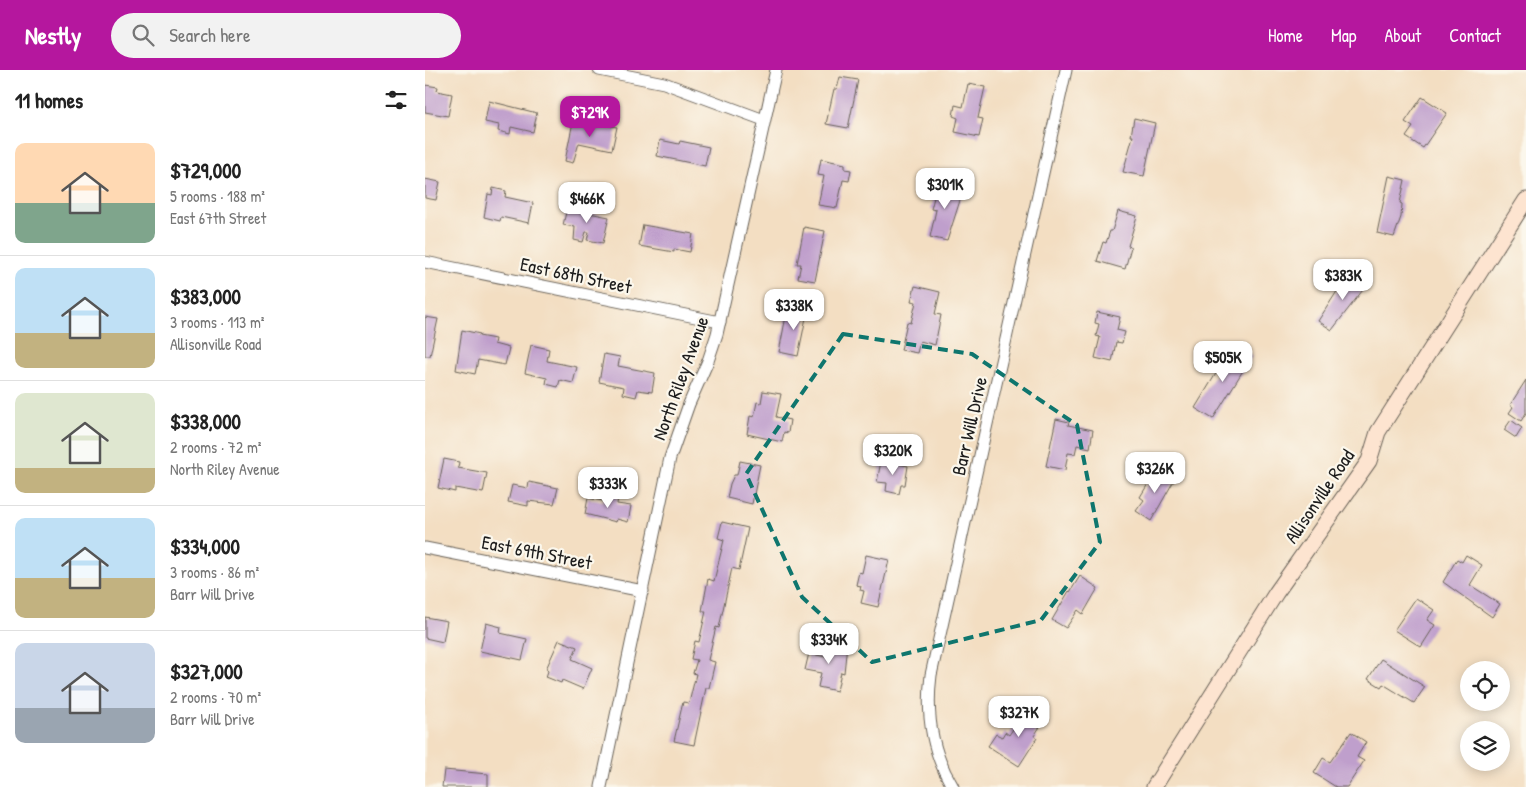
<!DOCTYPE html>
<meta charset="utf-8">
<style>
:root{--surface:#fff;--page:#f2f2f2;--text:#222;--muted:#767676;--line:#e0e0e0;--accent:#b5179e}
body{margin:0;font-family:"Patrick Hand",sans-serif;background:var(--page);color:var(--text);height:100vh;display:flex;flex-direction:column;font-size:19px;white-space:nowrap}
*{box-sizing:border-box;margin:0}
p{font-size:16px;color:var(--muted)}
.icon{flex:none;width:28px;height:28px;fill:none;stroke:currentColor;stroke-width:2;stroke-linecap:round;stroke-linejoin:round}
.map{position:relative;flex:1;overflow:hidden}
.panel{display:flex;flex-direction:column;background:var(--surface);width:425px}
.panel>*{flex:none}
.buttons{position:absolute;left:1035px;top:591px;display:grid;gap:10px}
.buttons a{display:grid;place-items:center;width:50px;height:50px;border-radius:50%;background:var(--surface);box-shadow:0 2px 12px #0003;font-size:25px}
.price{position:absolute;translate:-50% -42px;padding:0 11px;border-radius:10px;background:#fff;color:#222;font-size:16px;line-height:32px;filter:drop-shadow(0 1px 2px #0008)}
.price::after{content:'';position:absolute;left:50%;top:30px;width:15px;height:11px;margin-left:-8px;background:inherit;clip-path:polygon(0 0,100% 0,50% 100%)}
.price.on{background:var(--accent);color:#fff}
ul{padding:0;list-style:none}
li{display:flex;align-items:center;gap:15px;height:125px;padding:0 15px}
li+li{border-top:1px solid var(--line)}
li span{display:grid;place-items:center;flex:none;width:140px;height:100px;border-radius:10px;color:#555}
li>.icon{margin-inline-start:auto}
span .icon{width:60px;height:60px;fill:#fffc;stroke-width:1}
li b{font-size:21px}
h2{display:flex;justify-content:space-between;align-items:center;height:60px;padding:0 15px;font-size:21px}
header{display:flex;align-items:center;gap:30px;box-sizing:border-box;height:70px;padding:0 25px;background:var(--accent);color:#fff}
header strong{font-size:24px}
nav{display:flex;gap:28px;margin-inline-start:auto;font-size:18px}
.search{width:350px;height:45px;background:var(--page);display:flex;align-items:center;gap:12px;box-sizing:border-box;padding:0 18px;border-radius:28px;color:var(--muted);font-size:19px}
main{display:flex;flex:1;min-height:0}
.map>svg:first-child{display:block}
.building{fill:#bf9fcc}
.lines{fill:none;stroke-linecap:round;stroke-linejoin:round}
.minor-casing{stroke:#676056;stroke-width:13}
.secondary-casing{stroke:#676056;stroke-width:17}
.minor{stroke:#fff;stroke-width:11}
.secondary{stroke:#fde4d0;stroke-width:15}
.marked{fill:none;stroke:#0f766e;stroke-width:4;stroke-dasharray:10 6;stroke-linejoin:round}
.labels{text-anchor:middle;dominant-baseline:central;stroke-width:4.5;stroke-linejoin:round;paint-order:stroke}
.street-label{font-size:19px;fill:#1c1c1c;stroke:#fbf7ec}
</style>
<header>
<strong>Nestly</strong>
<div class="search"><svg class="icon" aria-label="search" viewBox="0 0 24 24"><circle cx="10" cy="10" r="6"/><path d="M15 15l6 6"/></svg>Search here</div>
<nav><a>Home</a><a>Map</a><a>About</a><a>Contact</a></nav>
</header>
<main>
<section class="panel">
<h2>11 homes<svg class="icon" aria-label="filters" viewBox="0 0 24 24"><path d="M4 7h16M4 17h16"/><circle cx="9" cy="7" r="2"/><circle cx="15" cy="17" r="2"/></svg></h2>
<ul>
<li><span style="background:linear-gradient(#ffd9b3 60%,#7fa58c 0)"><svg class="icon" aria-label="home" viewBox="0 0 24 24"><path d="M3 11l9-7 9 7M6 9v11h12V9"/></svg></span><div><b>$729,000</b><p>5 rooms · 188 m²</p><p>East 67th Street</p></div></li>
<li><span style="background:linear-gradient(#bfe0f5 65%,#c2b280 0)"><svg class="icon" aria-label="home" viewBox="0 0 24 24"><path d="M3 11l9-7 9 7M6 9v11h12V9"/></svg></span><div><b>$383,000</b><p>3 rooms · 113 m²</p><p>Allisonville Road</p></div></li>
<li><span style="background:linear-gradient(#dfe7d0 75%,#c2b280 0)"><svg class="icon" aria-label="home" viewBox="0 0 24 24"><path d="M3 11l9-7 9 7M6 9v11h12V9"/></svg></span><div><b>$338,000</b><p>2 rooms · 72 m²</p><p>North Riley Avenue</p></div></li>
<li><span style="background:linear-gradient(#bfe0f5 60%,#c2b280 0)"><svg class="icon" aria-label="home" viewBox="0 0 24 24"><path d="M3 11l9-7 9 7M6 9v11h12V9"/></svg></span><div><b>$334,000</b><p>3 rooms · 86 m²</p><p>Barr Will Drive</p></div></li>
<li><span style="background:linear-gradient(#c9d6e8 65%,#9aa5b1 0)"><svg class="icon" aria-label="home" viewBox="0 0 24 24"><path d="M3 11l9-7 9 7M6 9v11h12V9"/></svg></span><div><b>$327,000</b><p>2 rooms · 70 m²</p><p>Barr Will Drive</p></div></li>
</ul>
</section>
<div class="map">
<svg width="1101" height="717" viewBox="0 0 1101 717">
<rect width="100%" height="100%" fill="#fbf7ec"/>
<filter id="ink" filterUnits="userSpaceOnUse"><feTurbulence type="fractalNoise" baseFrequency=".02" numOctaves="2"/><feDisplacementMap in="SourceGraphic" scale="10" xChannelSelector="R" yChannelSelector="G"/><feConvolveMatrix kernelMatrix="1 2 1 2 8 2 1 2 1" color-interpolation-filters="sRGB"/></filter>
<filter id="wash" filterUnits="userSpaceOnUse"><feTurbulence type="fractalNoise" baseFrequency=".0096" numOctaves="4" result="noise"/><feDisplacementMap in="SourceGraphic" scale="20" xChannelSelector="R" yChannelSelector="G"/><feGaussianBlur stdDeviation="1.12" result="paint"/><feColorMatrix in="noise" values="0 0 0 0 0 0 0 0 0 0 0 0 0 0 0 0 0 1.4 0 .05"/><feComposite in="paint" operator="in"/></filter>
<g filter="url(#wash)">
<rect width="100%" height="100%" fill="#f3dec2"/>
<g id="blocks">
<g class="building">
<path d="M415 7 433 10 423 58 401 54 409 19H412Z"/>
<path d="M543 14 560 17 553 48 558 49 554 67 530 62 533 48 528 46 530 35 538 37Z"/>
<path d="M0 15 13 17 12 21 27 24 23 46 0 42Z"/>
<path d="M997 27 1022 43 998 78 981 67 988 57 980 52Z"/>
<path d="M64 31 112 43 108 62 86 57 85 64 73 61 74 55 60 52Z"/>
<path d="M709 48 730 53 719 106 698 102 708 66H706Z"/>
<path d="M148 52 163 56 164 52 175 54 192 57 187 80 154 73 148 93 140 91Z"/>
<path d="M235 70 254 74 255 71 284 77 280 96 232 86Z"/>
<path d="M396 89 420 94V99L426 100 424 111 418 110 412 138 393 135 399 106 393 105Z"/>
<path d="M964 106 980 110 975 133 977 134 976 147 969 167 952 163Z"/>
<path d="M0 109 15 112 11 130 0 128Z"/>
<path d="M513 112 539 118 522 171 505 167 511 140 506 139Z"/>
<path d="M68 118 81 121 80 127 108 133 104 153 76 147 75 151 59 147 63 124 67 125Z"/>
<path d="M156 134 166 136 164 143 184 147 178 173 162 170 164 162H161L158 172 149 170 150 157 138 155 142 138 154 141Z"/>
<path d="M693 141 712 146 703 176 706 177 700 199 672 191 678 172 681 173 685 161H687Z"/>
<path d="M218 155 268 164 265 182 249 179V182L214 176Z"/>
<path d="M379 157 400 161 390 211 373 208 376 194H372Z"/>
<path d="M930 202 944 212 907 260 893 251 918 212 922 215Z"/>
<path d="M490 216 515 222 510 244 516 245 510 275 495 271 492 283 476 280 482 252 486 253 491 232 486 231Z"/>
<path d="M367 234 383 238 373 286 354 282 361 246 364 247Z"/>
<path d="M672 242 695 247 692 260 700 262 697 273 691 272 687 292 670 288 675 267 671 266 674 254 670 253Z"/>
<path d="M0 247 13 249 5 286H0Z"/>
<path d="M37 260 55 264 54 266 70 269 69 274 84 278 80 295 53 290 50 304 31 300Z"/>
<path d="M106 275 124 279 122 291 152 297 148 313 135 310 133 317 121 314 122 308 100 303Z"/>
<path d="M811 276 827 286 788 349 770 338 795 297 797 298Z"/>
<path d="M179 284 195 287 193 296 230 303 227 322 213 320 211 327 198 324 199 317 174 312Z"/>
<path d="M1101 310V343L1096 351 1084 343 1088 337 1085 335Z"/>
<path d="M338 321 356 324 351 347 365 350 363 363 359 362 357 372 322 364 325 346 329 347 332 332 336 333Z"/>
<path d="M631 349 644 352 643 355 668 360 665 378 652 375 650 384 643 383 640 400 621 396Z"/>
<path d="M1086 350 1097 358 1091 368 1079 360Z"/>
<path d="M19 389 34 392 33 398 62 403 58 423 30 418V422L13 418Z"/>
<path d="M315 391 335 395 327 434 302 428 305 414 309 405H312Z"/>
<path d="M456 391 483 396 480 415H476L474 424 461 421 462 413 452 412Z"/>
<path d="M731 401 739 406 742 401 751 407 726 451 711 441 719 430 715 427Z"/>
<path d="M104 412 133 418 129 434 103 431V436L83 432 87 415 103 418Z"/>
<path d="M180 424 193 427 192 434 206 436 203 452 192 449 191 452 160 444 163 428 178 431Z"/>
<path d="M297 452 323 458 314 500 307 498 294 558 291 557 283 590 290 592 284 618H281L269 675 249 671 258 632 264 633 271 604 268 603 272 590 266 589 270 571 274 572 281 541H277L283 509 289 511 299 470 293 468Z"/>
<path d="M441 485 464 490 453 537 436 533 439 521 435 520 436 516 431 515 434 502 437 503Z"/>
<path d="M1041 485 1057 495 1045 515 1075 534 1067 547 1018 512 1032 489 1037 492Z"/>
<path d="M655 506 673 518 658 544 653 540 641 558 627 550 644 521 645 522Z"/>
<path d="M991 528 1009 540 1002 550 1010 555 996 577 969 560Z"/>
<path d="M0 547 22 551 18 572 0 568Z"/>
<path d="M61 553 76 557 75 563 102 569 97 590 55 581Z"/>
<path d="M134 570 152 577 147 589 167 598 158 619 137 610 136 613 121 607 123 601 121 599Z"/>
<path d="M403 570 422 574 419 603 416 602 412 621 393 617 396 603 380 600 384 583 400 587Z"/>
<path d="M956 589 1000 617 989 633 958 614 956 617 943 609Z"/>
<path d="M603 637 620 649 609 666 612 668 594 696 563 676 571 664 577 667 580 662 584 665Z"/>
<path d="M926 662 941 672 932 687 939 691 922 717H911L889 703 898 688 905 692Z"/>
<path d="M19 700 63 704V717H17Z"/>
</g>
</g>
</g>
<g filter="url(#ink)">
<use href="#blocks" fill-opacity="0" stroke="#676056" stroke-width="1"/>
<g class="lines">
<defs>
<g id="minor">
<path d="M174 0 239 13 339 50"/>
<path d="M0 192 295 252"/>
<path d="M0 478 218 521"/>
<path d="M176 717 245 388 264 334 283 291 292 264 351 0"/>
<path d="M528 717C507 683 501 644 506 605L641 0"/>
</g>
<path id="secondary" d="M729 717 851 523 944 391 953 362 1101 130"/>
</defs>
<use href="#minor" class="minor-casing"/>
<use href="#secondary" class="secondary-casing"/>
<use href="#minor" class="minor"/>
<use href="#secondary" class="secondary"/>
</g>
</g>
<path class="marked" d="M418 264 547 284 652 355 675 472 616 550 447 592 377 527 321 404Z"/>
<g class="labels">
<g class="street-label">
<text transform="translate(151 205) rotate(12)">East 68th Street</text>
<text transform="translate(255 308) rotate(-70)">North Riley Avenue</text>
<text transform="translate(544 356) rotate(-77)">Barr Will Drive</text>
<text transform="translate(894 426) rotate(-56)">Allisonville Road</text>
<text transform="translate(112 482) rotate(11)">East 69th Street</text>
</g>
</g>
</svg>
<div class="buttons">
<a><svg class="icon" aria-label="locate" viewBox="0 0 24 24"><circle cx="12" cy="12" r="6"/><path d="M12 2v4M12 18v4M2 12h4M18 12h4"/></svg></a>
<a><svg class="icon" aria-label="layers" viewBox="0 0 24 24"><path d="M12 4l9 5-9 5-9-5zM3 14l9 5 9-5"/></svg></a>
</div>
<b class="price on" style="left:165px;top:68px">$729K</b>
<b class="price" style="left:520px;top:140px">$301K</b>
<b class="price" style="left:162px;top:154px">$466K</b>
<b class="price" style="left:918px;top:231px">$383K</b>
<b class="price" style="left:369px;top:261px">$338K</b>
<b class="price" style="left:798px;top:313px">$505K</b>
<b class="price" style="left:468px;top:406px">$320K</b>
<b class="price" style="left:730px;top:424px">$326K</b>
<b class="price" style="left:183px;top:439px">$333K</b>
<b class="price" style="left:404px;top:595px">$334K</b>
<b class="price" style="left:594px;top:668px">$327K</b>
</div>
</main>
